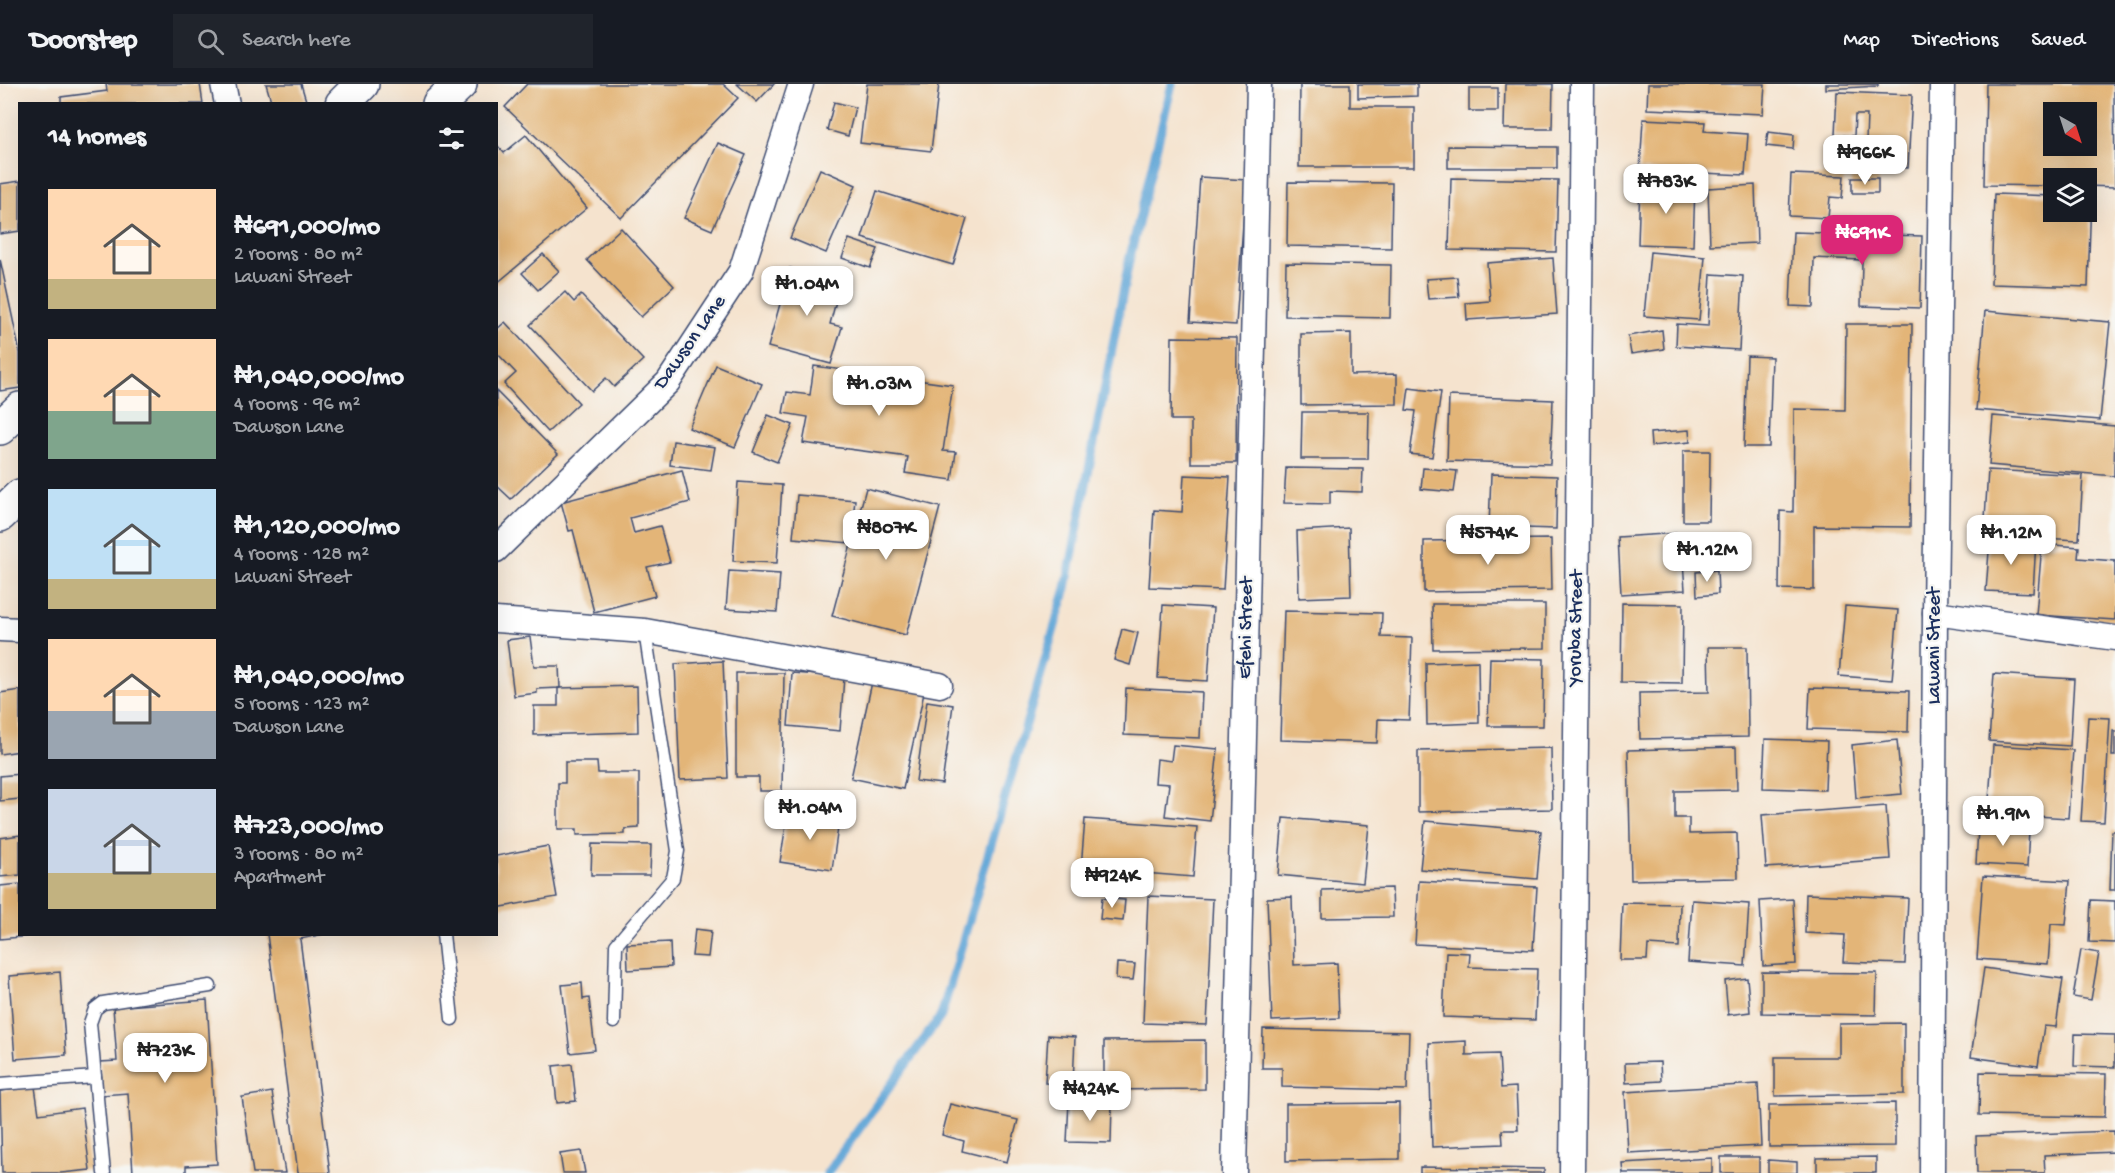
<!DOCTYPE html>
<meta charset="utf-8">
<style>
:root{--surface:#171b24;--page:#20242c;--text:#f1f3f6;--muted:#9ea1a6;--line:#363941;--accent:#db2777}
body{margin:0;font-family:"Gochi Hand",sans-serif;background:var(--page);color:var(--text);height:100vh;display:flex;flex-direction:column;font-size:22px;white-space:nowrap}
*{box-sizing:border-box;margin:0}
p{font-size:20px;color:var(--muted)}
.icon{flex:none;width:33px;height:33px;fill:none;stroke:currentColor;stroke-width:2;stroke-linecap:round;stroke-linejoin:round}
.map{position:relative;flex:1;overflow:hidden}
.sheet{position:absolute;left:18px;top:18px;width:480px;height:834px;display:flex;flex-direction:column;background:var(--surface);border-radius:0px;box-shadow:0 6px 24px #0002}
.sheet>*{flex:none}
.needle{width:39px;rotate:141deg}
.tools{position:absolute;left:2043px;top:18px;display:grid;gap:12px}
.tools a{display:grid;place-items:center;width:54px;height:54px;border-radius:0px;background:var(--surface);box-shadow:0 6px 24px #0002;font-size:30px}
.price{position:absolute;translate:-50% -51px;padding:0 14px;border-radius:12px;background:#fff;color:#222;font-size:20px;line-height:39px;filter:drop-shadow(0 2px 3px #0008)}
.price::after{content:'';position:absolute;left:50%;top:36px;width:18px;height:14px;margin-left:-9px;background:inherit;clip-path:polygon(0 0,100% 0,50% 100%)}
.price.on{background:var(--accent);color:#fff}
ul{padding:0;list-style:none}
li{display:flex;align-items:center;gap:18px;height:150px;padding:0 30px}
li span{display:grid;place-items:center;flex:none;width:168px;height:120px;border-radius:0px;color:#555}
li>.icon{margin-inline-start:auto}
span .icon{width:72px;height:72px;fill:#fffc;stroke-width:1}
li b{font-size:26px}
h2{display:flex;justify-content:space-between;align-items:center;height:72px;padding:0 30px;font-size:26px}
header{display:flex;align-items:center;gap:36px;box-sizing:border-box;height:84px;padding:0 30px;background:var(--surface);border-bottom:2px solid var(--line)}
header strong{font-size:28px}
nav{display:flex;gap:33px;margin-inline-start:auto;font-size:21px}
.search{width:420px;height:54px;background:var(--page);display:flex;align-items:center;gap:15px;box-sizing:border-box;padding:0 21px;border-radius:0px;color:var(--muted);font-size:22px}
.map>svg:first-child{display:block}
.lines{fill:none;stroke-linecap:round;stroke-linejoin:round}
.stream{stroke:#61a6d7;stroke-width:9}
.building{fill:#e3b578;fill-rule:evenodd}
.service-casing{stroke:#3c4a6f;stroke-width:15}
.minor-casing{stroke:#3c4a6f;stroke-width:27}
.trunk-casing{stroke:#3c4a6f;stroke-width:36}
.service{stroke:#fff;stroke-width:12}
.minor{stroke:#fff;stroke-width:24}
.trunk{stroke:#fff;stroke-width:33}
.labels{text-anchor:middle;dominant-baseline:central;stroke-width:4.5;stroke-linejoin:round;paint-order:stroke}
.street-label{font-size:20px;fill:#1b2f5e;stroke:#f6f6f2}
</style>
<header>
<strong>Doorstep</strong>
<div class="search"><svg class="icon" aria-label="search" viewBox="0 0 24 24"><circle cx="10" cy="10" r="6"/><path d="M15 15l6 6"/></svg>Search here</div>
<nav><a>Map</a><a>Directions</a><a>Saved</a></nav>
</header>
<div class="map">
<svg width="2115" height="1089" viewBox="0 0 2115 1089">
<rect width="100%" height="100%" fill="#f6f6f2"/>
<filter id="ink" filterUnits="userSpaceOnUse"><feTurbulence type="fractalNoise" baseFrequency=".0167" numOctaves="2"/><feDisplacementMap in="SourceGraphic" scale="12" xChannelSelector="R" yChannelSelector="G"/><feConvolveMatrix kernelMatrix="1 2 1 2 8 2 1 2 1" color-interpolation-filters="sRGB"/></filter>
<filter id="wash" filterUnits="userSpaceOnUse"><feTurbulence type="fractalNoise" baseFrequency=".008" numOctaves="4" result="noise"/><feDisplacementMap in="SourceGraphic" scale="24" xChannelSelector="R" yChannelSelector="G"/><feGaussianBlur stdDeviation="1.35" result="paint"/><feColorMatrix in="noise" values="0 0 0 0 0 0 0 0 0 0 0 0 0 0 0 0 0 1.4 0 .05"/><feComposite in="paint" operator="in"/></filter>
<g filter="url(#wash)">
<rect width="100%" height="100%" fill="#f5e3ce"/>
<g class="lines">
<path class="stream" d="M827 1089 941 932 1066 504 1129 177 1172 0"/>
</g>
<g id="blocks">
<g class="building">
<path d="M106 0H200L203 20H61V13L107 7Z"/>
<path d="M266 0H301L307 20H272Z"/>
<path d="M527 0H723L738 14 621 134 505 23Z"/>
<path d="M737 0H774L757 18Z"/>
<path d="M867 0H939L931 67 860 59Z"/>
<path d="M1300 0H1350V23H1414V83H1299Z"/>
<path d="M1358 0H1417V12L1358 14Z"/>
<path d="M1505 0H1553L1552 45H1504Z"/>
<path d="M1648 0H1765L1763 30 1647 25Z"/>
<path d="M1826 0H1878V2L1826 5Z"/>
<path d="M1986 0H2114L2115 103 2086 102V94H2054V102L1984 101ZM2054 28H2086V62H2054Z"/>
<rect x="1469" y="4" width="29" height="23"/>
<path d="M1837 8 1912 11 1908 84 1865 82 1867 31H1855L1854 52 1835 51Z"/>
<path d="M834 18 855 23 848 52 827 46Z"/>
<path d="M1643 35 1705 38 1704 47 1748 50 1745 91 1640 86Z"/>
<path d="M1768 48 1794 51 1793 65 1766 62Z"/>
<path d="M526 51 587 124 496 200V60L504 69Z"/>
<path d="M718 59 746 71 712 146 684 134Z"/>
<path d="M1448 62 1557 63V84H1448Z"/>
<path d="M820 85 856 101 826 169 790 154Z"/>
<path d="M1791 90 1844 92 1842 114 1830 113 1828 134 1789 132Z"/>
<path d="M1200 93 1246 96 1236 241 1190 238Z"/>
<path d="M1451 94 1558 96 1556 168 1449 166Z"/>
<rect x="1852" y="94" width="26" height="15"/>
<path d="M20 97V147L0 150V100Z"/>
<path d="M1288 98 1392 99 1391 164 1287 162Z"/>
<path d="M1640 100 1695 102 1693 162 1638 160Z"/>
<path d="M1755 101 1757 159 1710 161 1708 104Z"/>
<path d="M877 107 967 135 953 181 862 154Z"/>
<path d="M1994 110 2054 112V128H2086V113H2091L2088 203 1991 200Z"/>
<path d="M621 144 674 202 641 233 587 176Z"/>
<path d="M1793 148 1922 152 1920 224 1861 222 1862 176 1814 174 1813 223 1790 222Z"/>
<path d="M849 155 878 165 870 184 842 174Z"/>
<path d="M1650 168 1705 173 1699 236 1644 232Z"/>
<path d="M543 170 559 187 538 206 522 189Z"/>
<path d="M1553 174 1557 230 1467 236 1466 219 1490 217 1487 179Z"/>
<path d="M0 175 20 269V304L0 307Z"/>
<path d="M1286 179 1391 181 1390 234 1285 232Z"/>
<path d="M790 184 841 198 830 240 842 243 831 280 768 263Z"/>
<path d="M1711 190 1743 192 1739 266 1676 262 1677 240 1708 242Z"/>
<path d="M1457 193 1459 213 1428 215 1426 195Z"/>
<path d="M565 208 574 218 581 211 643 276 614 303 606 294 592 307 530 241Z"/>
<path d="M1985 227 2110 238 2100 336 1976 326Z"/>
<path d="M505 238 579 319 548 348 504 300 516 289 496 268V246Z"/>
<path d="M1846 240H1912L1910 443 1814 442V506L1779 505 1780 427 1793 428 1794 325 1845 326Z"/>
<path d="M1662 246 1664 265 1631 270 1628 252Z"/>
<path d="M1351 249V291L1397 290V320L1301 321V250Z"/>
<path d="M1172 253 1237 254 1236 379H1191V336H1171Z"/>
<path d="M1747 272 1772 273 1769 363H1744Z"/>
<path d="M716 281 762 300 735 363 689 344Z"/>
<path d="M814 282 953 301 943 367 956 368 952 396 905 389 908 373 803 359 808 333 783 329 787 308 810 311Z"/>
<path d="M1409 304 1441 308 1432 373 1410 370 1416 327 1406 326Z"/>
<path d="M496 307 558 370 511 415 496 401Z"/>
<path d="M1449 312 1553 316 1550 380 1447 377Z"/>
<path d="M1302 328H1369L1368 375H1301Z"/>
<path d="M768 331 793 341 777 378 753 368Z"/>
<path d="M1993 332 2115 342 2114 392 1989 381Z"/>
<path d="M1689 346 1690 358 1651 362 1650 349Z"/>
<path d="M673 357 715 363 711 386 670 381Z"/>
<path d="M1683 367H1710L1709 437H1683Z"/>
<path d="M1286 384 1363 385 1362 408 1330 407V420L1284 419Z"/>
<path d="M1423 384 1457 387 1454 408 1421 405Z"/>
<path d="M682 386 690 418 630 434 634 449 660 442 670 478 647 483 655 512 594 528 573 446 569 447 561 418Z"/>
<path d="M1988 386 2083 391 2079 456 1984 451Z"/>
<path d="M1491 390 1557 392 1556 445 1489 443Z"/>
<path d="M1184 391 1230 393 1223 506 1149 503 1154 426 1182 428Z"/>
<path d="M738 398 782 401 777 479 733 477Z"/>
<path d="M866 404 940 423 906 551 832 532Z"/>
<path d="M797 411 855 416 850 459 793 454Z"/>
<path d="M1349 444 1351 512 1299 514 1297 447Z"/>
<path d="M1681 449 1685 506 1621 510 1618 453Z"/>
<path d="M1990 454 2036 457 2033 509 1986 507Z"/>
<path d="M1551 455 1552 506 1424 508V457Z"/>
<path d="M2042 460 2079 463 2078 474 2115 477V536L2036 531Z"/>
<path d="M1700 462 1714 463 1713 483H1698Z"/>
<path d="M1717 486 1718 510 1697 512 1696 488Z"/>
<path d="M729 487 780 490 777 528 726 525Z"/>
<path d="M1622 519 1683 520 1682 599 1621 598Z"/>
<path d="M1432 520H1545V564L1433 565Z"/>
<path d="M1163 521 1213 524 1208 597 1158 594Z"/>
<path d="M1845 522 1898 526 1892 596 1839 592Z"/>
<path d="M1284 527 1382 529 1381 553 1412 554 1409 636 1378 635 1377 659 1280 656Z"/>
<path d="M1122 545 1138 549 1130 581 1114 576Z"/>
<path d="M530 553 534 582H559L560 604 537 605V609L514 612 507 556Z"/>
<path d="M1708 563H1747L1748 653 1640 655 1639 609 1709 608Z"/>
<path d="M1490 574 1544 575 1543 642H1488Z"/>
<path d="M723 577 728 694 680 696 675 580Z"/>
<path d="M1478 577 1479 639 1427 641 1426 579Z"/>
<path d="M736 589H784L782 707H759V693H736Z"/>
<path d="M792 589 844 593 840 647 788 642Z"/>
<path d="M1994 590 2074 595 2070 662 1989 657Z"/>
<path d="M872 598 924 609 903 705 851 694Z"/>
<path d="M637 602 638 648 534 651V622H558V604Z"/>
<path d="M1126 604 1202 608 1200 654 1124 651Z"/>
<path d="M1810 604 1909 607 1908 648 1808 645Z"/>
<path d="M20 606V667L0 670V609Z"/>
<path d="M927 617 953 621 942 700 916 697Z"/>
<path d="M2088 633 2110 634 2104 738 2081 737Z"/>
<path d="M2113 647H2115V672H2112Z"/>
<path d="M1765 655 1827 657 1825 706 1763 704Z"/>
<path d="M1897 656 1902 710 1856 714 1852 661Z"/>
<path d="M1173 661 1218 665 1210 737 1165 732 1169 700 1155 699 1157 675 1171 677Z"/>
<path d="M1993 661 2073 666 2068 734 1988 729Z"/>
<path d="M1736 663 1737 706 1675 707V734H1689V750L1737 749 1738 794 1631 796 1628 666Z"/>
<path d="M1551 664 1552 725 1418 728V667Z"/>
<path d="M565 678H597L598 689H639V744L625 745V750L577 751V745H558V699H565Z"/>
<path d="M20 690V715L0 717V692Z"/>
<path d="M1886 722 1890 775 1766 784 1762 731Z"/>
<path d="M788 728 839 736 832 786 780 778Z"/>
<path d="M1283 734 1369 741 1363 799 1278 791Z"/>
<path d="M1085 735 1197 743 1193 793 1081 784Z"/>
<path d="M1425 737 1541 747 1537 795 1420 785Z"/>
<path d="M1978 744 2029 746 2027 783 1976 780Z"/>
<path d="M2112 747H2115V806H2110Z"/>
<path d="M20 751V791L0 793V754Z"/>
<path d="M592 760 651 761 650 791H591Z"/>
<path d="M548 762 557 813 496 824V772Z"/>
<path d="M1983 792 2070 797 2066 841 2051 840 2048 880 1977 875Z"/>
<path d="M1419 797 1537 803 1533 866 1415 860Z"/>
<path d="M20 800V850H30V852L0 855V802Z"/>
<path d="M1392 804 1393 833 1322 834V806Z"/>
<path d="M1806 810 1908 814 1905 880 1843 878 1845 851 1805 849Z"/>
<path d="M1148 812 1213 815 1207 941 1143 939Z"/>
<path d="M1292 813 1294 881 1337 879 1339 934 1272 937 1267 814Z"/>
<path d="M1102 814 1125 816 1123 837 1100 835Z"/>
<path d="M1793 815 1796 880 1763 882 1760 817Z"/>
<path d="M1692 816 1749 820 1745 882 1688 878Z"/>
<path d="M2091 816 2115 817V859L2089 858Z"/>
<path d="M1622 819 1680 820 1679 863 1648 861 1647 876H1620Z"/>
<path d="M695 845 711 847 708 873 692 872Z"/>
<path d="M267 850H324L300 855 330 1089H298Z"/>
<path d="M670 858 671 883 628 886 627 860Z"/>
<path d="M2081 866 2099 869 2091 916 2073 913Z"/>
<path d="M1446 868 1470 869 1469 883 1537 885 1535 936 1443 933Z"/>
<path d="M1117 879 1135 880 1133 896 1116 895Z"/>
<path d="M1984 884 2063 895 2056 943 2044 942 2038 982 1971 973Z"/>
<path d="M60 888 66 971 15 975 9 892Z"/>
<path d="M1762 888 1877 889 1876 931 1762 929Z"/>
<path d="M1747 894 1750 928 1728 931 1725 897Z"/>
<path d="M582 899 583 915 589 914 595 966 570 969 562 901Z"/>
<path d="M207 916 217 1080 186 1082V1089H133L128 1009 102 1011 100 978 117 977 113 923Z"/>
<path d="M1904 939V1010L1775 1012V973H1839V940Z"/>
<path d="M1263 945 1409 948 1407 1006 1282 1003V984H1262Z"/>
<path d="M2075 950 2115 951V983L2074 982Z"/>
<path d="M1048 951 1075 953 1073 1000 1045 999Z"/>
<path d="M1205 956V1005L1104 1006V957Z"/>
<path d="M1466 957V971L1499 970 1501 1004 1516 1003 1518 1046H1502L1503 1060 1432 1063 1429 959Z"/>
<path d="M1660 978 1661 997 1626 999 1625 979Z"/>
<path d="M572 980 576 1017 557 1019 553 982Z"/>
<path d="M1980 988 2106 990 2105 1033 1979 1031Z"/>
<path d="M1758 1000 1761 1062 1628 1069 1625 1008Z"/>
<path d="M35 1003 39 1030 82 1024 90 1086 61 1089H2L0 1007Z"/>
<path d="M272 1008 285 1089H253L242 1013Z"/>
<path d="M1069 1017 1112 1018 1111 1059 1067 1058Z"/>
<path d="M1399 1019V1075L1286 1077V1020Z"/>
<path d="M1895 1019V1062L1769 1063V1021Z"/>
<path d="M950 1020 1018 1036 1007 1078 962 1067 964 1057 942 1051Z"/>
<path d="M2114 1047 2115 1068 2044 1071 2045 1089H1977L1976 1052Z"/>
<path d="M581 1067 585 1089H563L560 1070Z"/>
<rect x="1721" y="1073" width="38" height="16"/>
<path d="M1876 1073V1089H1817V1074Z"/>
<path d="M1712 1074V1089H1623L1622 1079Z"/>
<path d="M1768 1076 1797 1078V1089H1768Z"/>
<path d="M1420 1083 1544 1085V1089H1420Z"/>
</g>
</g>
</g>
<g filter="url(#ink)">
<use href="#blocks" fill-opacity="0" stroke="#3c4a6f" stroke-width="1.5"/>
<g class="lines">
<defs>
<g id="service">
<path d="M443 850 452 935"/>
<path d="M614 938 616 861 673 794 678 767 645 547"/>
<path d="M0 1000 95 993"/>
<path d="M104 1089 90 939 95 925 103 919 210 902"/>
</g>
<g id="minor">
<path d="M223 0 227 20"/>
<path d="M496 466 668 298 741 187 801 0"/>
<path d="M1935 529 2115 554"/>
<path d="M496 536 645 547 940 601"/>
<path d="M0 545 20 546"/>
<path d="M1234 1089 1259 0"/>
<path d="M1572 1089 1582 0"/>
<path d="M1932 1089 1935 529 1942 0"/>
</g>
<g id="trunk">
<path d="M342 20 362 0"/>
<path d="M439 20 460 0"/>
<path d="M0 344 20 325"/>
<path d="M0 431 20 412"/>
</g>
</defs>
<use href="#service" class="service-casing"/>
<use href="#minor" class="minor-casing"/>
<use href="#trunk" class="trunk-casing"/>
<use href="#service" class="service"/>
<use href="#minor" class="minor"/>
<use href="#trunk" class="trunk"/>
</g>
</g>
<g class="labels">
<g class="street-label">
<text transform="translate(691 259) rotate(-55)">Dawson Lane</text>
<text transform="translate(1247 544) rotate(-89)">Efehi Street</text>
<text transform="translate(1577 544) rotate(-89)">Yoruba Street</text>
<text transform="translate(1935 562) rotate(-90)">Lawani Street</text>
</g>
</g>
</svg>
<div class="tools">
<a><svg class="needle" viewBox="-14 -14 28 28"><path d="M0-13l5 13h-10z" fill="#e53935"/><path d="M0 13l5-13h-10z" fill="#9ea1a6"/></svg></a>
<a><svg class="icon" aria-label="layers" viewBox="0 0 24 24"><path d="M12 4l9 5-9 5-9-5zM3 14l9 5 9-5"/></svg></a>
</div>
<b class="price" style="left:1865px;top:102px">₦966K</b>
<b class="price" style="left:1666px;top:131px">₦783K</b>
<b class="price on" style="left:1862px;top:182px">₦691K</b>
<b class="price" style="left:807px;top:233px">₦1.04M</b>
<b class="price" style="left:879px;top:333px">₦1.03M</b>
<b class="price" style="left:886px;top:477px">₦807K</b>
<b class="price" style="left:1488px;top:482px">₦574K</b>
<b class="price" style="left:2011px;top:482px">₦1.12M</b>
<b class="price" style="left:1707px;top:499px">₦1.12M</b>
<b class="price" style="left:810px;top:757px">₦1.04M</b>
<b class="price" style="left:2003px;top:763px">₦1.9M</b>
<b class="price" style="left:1112px;top:825px">₦924K</b>
<b class="price" style="left:165px;top:1000px">₦723K</b>
<b class="price" style="left:1090px;top:1038px">₦424K</b>
<section class="sheet">
<h2>14 homes<svg class="icon" aria-label="filters" viewBox="0 0 24 24"><path d="M4 7h16M4 17h16"/><circle cx="9" cy="7" r="2"/><circle cx="15" cy="17" r="2"/></svg></h2>
<ul>
<li><span style="background:linear-gradient(#ffd9b3 75%,#c2b280 0)"><svg class="icon" aria-label="home" viewBox="0 0 24 24"><path d="M3 11l9-7 9 7M6 9v11h12V9"/></svg></span><div><b>₦691,000/mo</b><p>2 rooms · 80 m²</p><p>Lawani Street</p></div></li>
<li><span style="background:linear-gradient(#ffd9b3 60%,#7fa58c 0)"><svg class="icon" aria-label="home" viewBox="0 0 24 24"><path d="M3 11l9-7 9 7M6 9v11h12V9"/></svg></span><div><b>₦1,040,000/mo</b><p>4 rooms · 96 m²</p><p>Dawson Lane</p></div></li>
<li><span style="background:linear-gradient(#bfe0f5 75%,#c2b280 0)"><svg class="icon" aria-label="home" viewBox="0 0 24 24"><path d="M3 11l9-7 9 7M6 9v11h12V9"/></svg></span><div><b>₦1,120,000/mo</b><p>4 rooms · 128 m²</p><p>Lawani Street</p></div></li>
<li><span style="background:linear-gradient(#ffd9b3 60%,#9aa5b1 0)"><svg class="icon" aria-label="home" viewBox="0 0 24 24"><path d="M3 11l9-7 9 7M6 9v11h12V9"/></svg></span><div><b>₦1,040,000/mo</b><p>5 rooms · 123 m²</p><p>Dawson Lane</p></div></li>
<li><span style="background:linear-gradient(#c9d6e8 70%,#c2b280 0)"><svg class="icon" aria-label="home" viewBox="0 0 24 24"><path d="M3 11l9-7 9 7M6 9v11h12V9"/></svg></span><div><b>₦723,000/mo</b><p>3 rooms · 80 m²</p><p>Apartment</p></div></li>
</ul>
</section>
</div>
